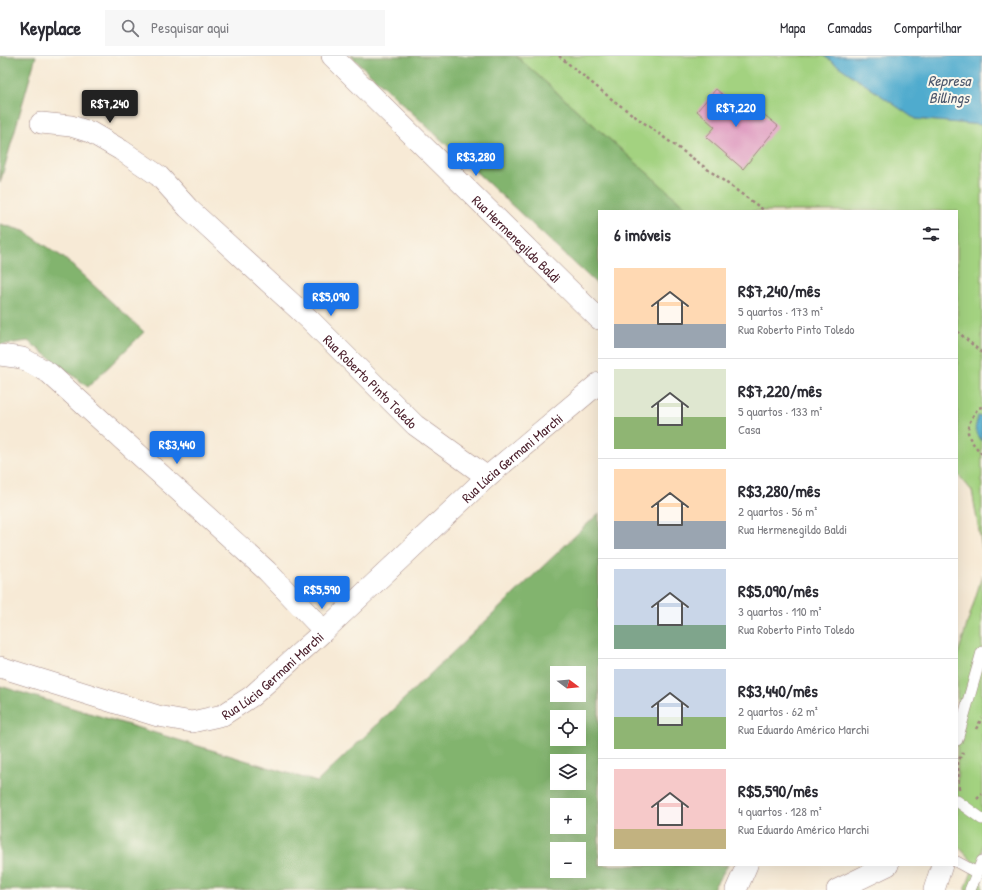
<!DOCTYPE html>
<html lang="pt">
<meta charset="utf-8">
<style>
:root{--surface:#fff;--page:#f7f7f7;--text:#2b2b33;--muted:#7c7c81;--line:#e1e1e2;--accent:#1a73e8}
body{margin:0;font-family:"Patrick Hand",sans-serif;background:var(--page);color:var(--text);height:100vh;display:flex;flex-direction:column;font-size:15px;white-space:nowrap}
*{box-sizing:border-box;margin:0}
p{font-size:13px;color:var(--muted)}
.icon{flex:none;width:22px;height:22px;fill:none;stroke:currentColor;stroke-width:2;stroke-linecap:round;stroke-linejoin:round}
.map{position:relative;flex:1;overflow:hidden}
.drawer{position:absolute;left:598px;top:154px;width:360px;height:656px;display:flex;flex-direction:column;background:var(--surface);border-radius:0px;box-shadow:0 4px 16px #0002}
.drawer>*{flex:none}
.needle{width:26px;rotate:106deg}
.fabs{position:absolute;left:550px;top:610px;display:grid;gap:8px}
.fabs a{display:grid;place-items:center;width:36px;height:36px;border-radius:0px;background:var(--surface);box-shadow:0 4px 16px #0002;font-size:20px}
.price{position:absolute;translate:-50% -34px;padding:0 9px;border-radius:4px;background:var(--accent);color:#fff;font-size:13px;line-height:26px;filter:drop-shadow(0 1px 2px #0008)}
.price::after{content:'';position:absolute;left:50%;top:24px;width:12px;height:9px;margin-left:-6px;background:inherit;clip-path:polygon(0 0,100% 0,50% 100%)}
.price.selected{background:#222;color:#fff}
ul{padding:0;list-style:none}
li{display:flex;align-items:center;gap:12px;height:100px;padding:0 16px}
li+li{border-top:1px solid var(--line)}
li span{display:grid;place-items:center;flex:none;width:112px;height:80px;border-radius:0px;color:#555}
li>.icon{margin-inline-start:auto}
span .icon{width:48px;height:48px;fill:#fffc;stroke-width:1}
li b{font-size:17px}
h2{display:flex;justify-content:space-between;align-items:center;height:48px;padding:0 16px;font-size:17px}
header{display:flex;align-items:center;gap:24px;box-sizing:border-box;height:56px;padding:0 20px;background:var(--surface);border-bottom:1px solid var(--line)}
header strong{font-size:19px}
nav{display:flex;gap:22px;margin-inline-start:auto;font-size:14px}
.search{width:280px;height:36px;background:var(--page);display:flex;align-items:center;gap:10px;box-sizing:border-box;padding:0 14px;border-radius:0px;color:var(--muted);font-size:15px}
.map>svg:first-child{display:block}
.green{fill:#a3d280;stroke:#767856}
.forest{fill:#82b46e;stroke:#666a4c;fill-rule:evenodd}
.water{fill:#50abce;stroke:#4d657c}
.building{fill:#de99bf}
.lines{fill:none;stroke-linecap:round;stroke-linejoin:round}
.lane-casing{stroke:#a08480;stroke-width:12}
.street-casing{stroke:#a08480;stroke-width:22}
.path{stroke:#a08480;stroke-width:2.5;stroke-dasharray:3 3;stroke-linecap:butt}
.lane{stroke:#fff;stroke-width:11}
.street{stroke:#fff;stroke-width:21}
.labels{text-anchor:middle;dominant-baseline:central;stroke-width:4;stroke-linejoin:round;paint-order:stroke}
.street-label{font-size:14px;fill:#4a1f2b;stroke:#fbf7ec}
.water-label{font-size:15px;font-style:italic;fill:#4c576c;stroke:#fbf7ec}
</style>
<header>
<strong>Keyplace</strong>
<div class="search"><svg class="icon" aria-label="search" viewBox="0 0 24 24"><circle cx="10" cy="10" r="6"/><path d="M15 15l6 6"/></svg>Pesquisar aqui</div>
<nav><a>Mapa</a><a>Camadas</a><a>Compartilhar</a></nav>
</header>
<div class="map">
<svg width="982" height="834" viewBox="0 0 982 834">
<rect width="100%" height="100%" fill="#fbf7ec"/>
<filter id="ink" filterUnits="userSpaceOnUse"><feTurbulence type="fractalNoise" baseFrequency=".025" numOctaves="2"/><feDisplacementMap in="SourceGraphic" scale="8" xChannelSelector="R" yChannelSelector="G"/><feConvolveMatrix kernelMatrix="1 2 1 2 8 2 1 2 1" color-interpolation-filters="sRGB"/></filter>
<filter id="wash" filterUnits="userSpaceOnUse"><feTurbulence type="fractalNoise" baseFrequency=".012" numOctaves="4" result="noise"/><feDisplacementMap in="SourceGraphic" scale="16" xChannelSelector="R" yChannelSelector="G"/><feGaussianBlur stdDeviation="0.9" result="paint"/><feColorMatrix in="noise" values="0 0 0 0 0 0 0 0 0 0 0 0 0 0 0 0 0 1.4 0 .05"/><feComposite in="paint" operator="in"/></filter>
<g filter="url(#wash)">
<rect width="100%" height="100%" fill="#f7ead6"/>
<g class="green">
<path d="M516 0H824L915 63 982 69V492L972 435 957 417V155H690Z"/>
<path d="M982 520V834H965L975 808 957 789V601Z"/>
</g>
<g class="forest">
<path d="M0 0H36L0 127Z"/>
<path d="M351 0H516L690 155H599V230Z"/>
<path d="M0 168 24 175 64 202 144 276 88 331 28 285 0 289Z"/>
<path d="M599 457V809H728L712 834H0V630L317 726ZM557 617H579V639H557ZM557 661H579V683H557ZM557 705H579V727H557ZM557 749H579V771H557ZM557 793H579V815H557Z"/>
</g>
<g class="water">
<path d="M824 0H982V69L915 63Z"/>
<path d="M978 360 982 361V386L975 373Z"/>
</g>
<g id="blocks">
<path class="building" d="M716 33 741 54 749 46 778 70 743 113 706 81 715 71 697 55Z"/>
</g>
</g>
<g filter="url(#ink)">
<use href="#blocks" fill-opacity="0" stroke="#a08480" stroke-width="1"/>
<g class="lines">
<defs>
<g id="lane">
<path d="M957 684 982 596"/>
<path d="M957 745 982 763"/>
<path d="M957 806 977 817"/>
<path d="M970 834 982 805"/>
</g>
<g id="street">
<path id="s1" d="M332 0 599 263"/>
<path id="s2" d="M41 67 71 70 90 76 121 94 159 120 188 152 310 264 415 369 487 421"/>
<path d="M0 299 22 302 49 317 267 515 324 575"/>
<path id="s3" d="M0 611 158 660 192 666 223 659 252 640 324 575 487 421 599 327"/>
<path d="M736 834 747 809"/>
<path d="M837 834 888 809"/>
<path d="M934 834 942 809"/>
</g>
</defs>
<use href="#lane" class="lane-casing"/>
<use href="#street" class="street-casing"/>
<g class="path">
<path d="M559 0 614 45 765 155"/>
<path d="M957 275 982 297"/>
<path d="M982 351 978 352C963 374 965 379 982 398"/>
<path d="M976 673 982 662"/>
<path d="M959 733 958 705 963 697"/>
<path d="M977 743 982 738"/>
</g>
<use href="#lane" class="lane"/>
<use href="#street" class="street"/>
</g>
</g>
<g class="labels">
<g class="street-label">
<text stroke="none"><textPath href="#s1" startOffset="260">Rua Hermenegildo Baldi</textPath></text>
<text stroke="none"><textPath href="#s2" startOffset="427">Rua Roberto Pinto Toledo</textPath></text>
<text stroke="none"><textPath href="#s3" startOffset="619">Rua Lúcia Germani Marchi</textPath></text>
<text stroke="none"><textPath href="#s3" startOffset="295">Rua Lúcia Germani Marchi</textPath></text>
</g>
<g class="water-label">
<text x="949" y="24">Represa<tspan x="949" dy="17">Billings</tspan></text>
</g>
</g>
</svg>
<div class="fabs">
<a><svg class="needle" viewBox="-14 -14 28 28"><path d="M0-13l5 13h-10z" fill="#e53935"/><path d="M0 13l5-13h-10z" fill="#7c7c81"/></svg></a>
<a><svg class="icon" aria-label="locate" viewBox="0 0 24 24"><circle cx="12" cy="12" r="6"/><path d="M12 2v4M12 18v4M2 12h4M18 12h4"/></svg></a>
<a><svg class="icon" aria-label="layers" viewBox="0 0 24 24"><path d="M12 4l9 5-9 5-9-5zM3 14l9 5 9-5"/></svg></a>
<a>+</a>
<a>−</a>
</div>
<b class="price selected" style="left:110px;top:68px">R$7,240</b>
<b class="price" style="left:736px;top:72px">R$7,220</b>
<b class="price" style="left:476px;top:121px">R$3,280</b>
<b class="price" style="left:331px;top:261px">R$5,090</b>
<b class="price" style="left:177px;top:409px">R$3,440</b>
<b class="price" style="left:322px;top:554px">R$5,590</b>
<section class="drawer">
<h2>6 imóveis<svg class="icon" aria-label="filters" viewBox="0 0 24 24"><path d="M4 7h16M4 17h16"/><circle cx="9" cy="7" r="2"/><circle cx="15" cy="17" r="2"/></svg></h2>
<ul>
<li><span style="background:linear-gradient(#ffd9b3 70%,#9aa5b1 0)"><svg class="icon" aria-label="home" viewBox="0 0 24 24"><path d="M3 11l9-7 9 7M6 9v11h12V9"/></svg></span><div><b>R$7,240/mês</b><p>5 quartos · 173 m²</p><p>Rua Roberto Pinto Toledo</p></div></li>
<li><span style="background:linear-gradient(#dfe7d0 60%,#8fb573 0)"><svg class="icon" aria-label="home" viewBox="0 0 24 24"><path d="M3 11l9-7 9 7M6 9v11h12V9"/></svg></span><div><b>R$7,220/mês</b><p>5 quartos · 133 m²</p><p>Casa</p></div></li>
<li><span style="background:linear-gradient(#ffd9b3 65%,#9aa5b1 0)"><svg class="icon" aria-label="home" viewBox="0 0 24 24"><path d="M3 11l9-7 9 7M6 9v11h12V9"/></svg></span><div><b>R$3,280/mês</b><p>2 quartos · 56 m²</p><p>Rua Hermenegildo Baldi</p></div></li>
<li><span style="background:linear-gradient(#c9d6e8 70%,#7fa58c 0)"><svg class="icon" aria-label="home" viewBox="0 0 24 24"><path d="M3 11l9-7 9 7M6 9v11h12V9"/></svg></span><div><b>R$5,090/mês</b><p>3 quartos · 110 m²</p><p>Rua Roberto Pinto Toledo</p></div></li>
<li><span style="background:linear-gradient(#c9d6e8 60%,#8fb573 0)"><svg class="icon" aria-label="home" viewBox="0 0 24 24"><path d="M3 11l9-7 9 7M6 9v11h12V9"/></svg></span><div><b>R$3,440/mês</b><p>2 quartos · 62 m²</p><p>Rua Eduardo Américo Marchi</p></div></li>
<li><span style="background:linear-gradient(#f6c9c9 75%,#c2b280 0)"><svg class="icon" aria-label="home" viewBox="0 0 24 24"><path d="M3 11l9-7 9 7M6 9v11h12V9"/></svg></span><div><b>R$5,590/mês</b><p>4 quartos · 128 m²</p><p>Rua Eduardo Américo Marchi</p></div></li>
</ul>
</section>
</div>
